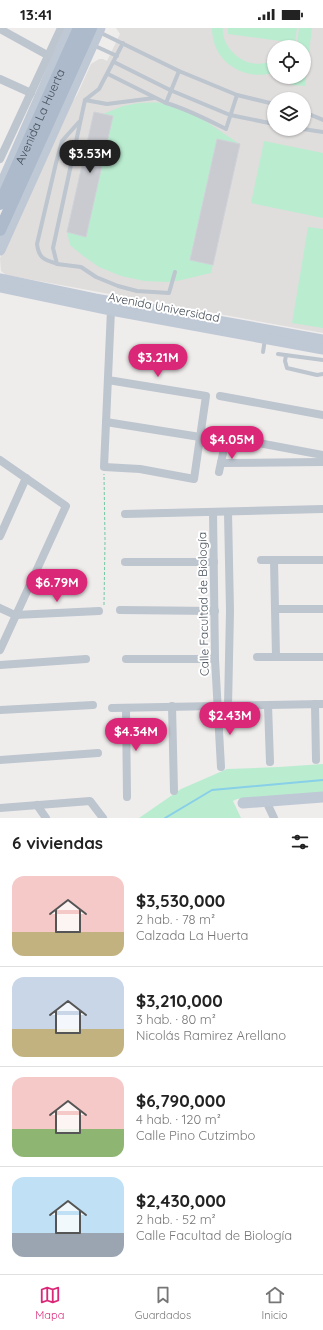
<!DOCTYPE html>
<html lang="es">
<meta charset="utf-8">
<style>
:root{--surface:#fff;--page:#f6f6f6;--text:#222;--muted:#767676;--line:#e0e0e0;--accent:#db2777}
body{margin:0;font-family:Quicksand,sans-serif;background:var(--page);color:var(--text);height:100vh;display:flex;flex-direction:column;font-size:15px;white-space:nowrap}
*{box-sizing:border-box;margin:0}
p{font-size:13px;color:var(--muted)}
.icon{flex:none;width:22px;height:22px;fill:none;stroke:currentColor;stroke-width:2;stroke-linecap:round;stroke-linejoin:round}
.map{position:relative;height:790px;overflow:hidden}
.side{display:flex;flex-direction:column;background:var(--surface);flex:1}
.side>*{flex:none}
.fabs{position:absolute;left:267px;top:12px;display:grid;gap:8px}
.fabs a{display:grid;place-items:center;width:44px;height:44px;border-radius:50%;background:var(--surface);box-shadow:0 1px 3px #0004;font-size:20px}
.price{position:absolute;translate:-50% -34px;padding:0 9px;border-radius:14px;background:var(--accent);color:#fff;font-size:13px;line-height:26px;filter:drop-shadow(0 1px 2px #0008)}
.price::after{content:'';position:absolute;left:50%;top:24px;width:12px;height:9px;margin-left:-6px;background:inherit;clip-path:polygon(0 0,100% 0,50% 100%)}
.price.on{background:#222;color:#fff}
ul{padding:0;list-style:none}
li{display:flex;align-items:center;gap:12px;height:100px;padding:0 12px}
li+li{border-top:1px solid var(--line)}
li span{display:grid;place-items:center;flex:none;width:112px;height:80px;border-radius:12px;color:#555}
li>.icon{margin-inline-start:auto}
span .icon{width:48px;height:48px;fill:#fffc;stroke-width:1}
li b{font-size:17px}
h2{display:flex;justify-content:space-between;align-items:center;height:48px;padding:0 12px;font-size:17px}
.status{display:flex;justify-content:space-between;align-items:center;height:28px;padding:0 20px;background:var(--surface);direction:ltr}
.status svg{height:11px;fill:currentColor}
.menu{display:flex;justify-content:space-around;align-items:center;height:56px;border-top:1px solid var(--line);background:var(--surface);font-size:11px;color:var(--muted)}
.menu a{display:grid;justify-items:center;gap:2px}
.menu .on{color:var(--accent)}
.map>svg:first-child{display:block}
.education{fill:#e0dddd;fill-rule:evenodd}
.green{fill:#baecd0}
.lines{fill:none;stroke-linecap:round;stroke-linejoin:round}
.stream{stroke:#88cfe8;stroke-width:2}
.building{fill:#c9cbd1;stroke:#d0d2d8}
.path{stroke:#73c9a3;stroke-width:1;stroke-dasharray:3 2;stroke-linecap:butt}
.lane{stroke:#bdc5ce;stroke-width:4}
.street{stroke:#bdc5ce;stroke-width:8}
.secondary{stroke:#bfc8d5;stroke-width:11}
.primary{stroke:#acbacb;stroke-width:12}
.labels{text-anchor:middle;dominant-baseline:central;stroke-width:4;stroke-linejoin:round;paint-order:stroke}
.street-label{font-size:12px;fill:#454e58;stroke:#fff}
</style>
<div class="status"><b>13:41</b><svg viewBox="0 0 49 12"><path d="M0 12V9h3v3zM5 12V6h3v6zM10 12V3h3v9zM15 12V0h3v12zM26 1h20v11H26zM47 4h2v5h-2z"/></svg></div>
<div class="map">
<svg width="323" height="790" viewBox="0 0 323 790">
<rect width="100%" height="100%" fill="#efecec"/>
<path class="education" d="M116 0H323V305L6 247 1 243 0 230 68 80 77 67 91 36 99 31H103L107 33 120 6ZM274 19H304V49H274ZM274 71H304V101H274Z"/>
<g class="green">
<path d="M212 0H223C221 16 237 32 251 35 259 37 267 35 274 33V45C243 53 212 34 212 0Z"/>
<path d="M228 0H297L295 15 228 6Z"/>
<path d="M299 0H312L305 58 292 57 293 49H304V19H294L297 16Z"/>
<path d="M139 75C146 75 154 74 161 75 192 80 214 100 240 116L211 245 177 253 168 254 144 253 121 248 99 239 82 227 70 217 67 204 94 84 103 86 123 78Z"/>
<path d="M264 113 323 125V190L251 175Z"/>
<path d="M308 199 323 201V300L292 295Z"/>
<path d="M323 736V765L237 771 233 773 241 790H139L181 761 227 741 279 739Z"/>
</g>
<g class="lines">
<path class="stream" d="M165 790 212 762 323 752"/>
</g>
<g class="building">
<path d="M94 84 113 88 86 209 67 204Z"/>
<path d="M217 111 240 116 213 237 190 232Z"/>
</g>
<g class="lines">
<path class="path" d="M104 577 105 512 104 446"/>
<g class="lane">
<path d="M99 4 179 43 237 67 274 76"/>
<path d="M123 15 99 61 85 72 53 220 57 236 81 239 96 249 118 258 137 263 169 265 175 244"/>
<path d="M93 17 117 28"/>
<path d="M114 34 170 62 230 87 274 96"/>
<path d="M108 46 166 75 179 43"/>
<path d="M85 72 107 76 154 70"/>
<path d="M166 75C187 81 206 91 226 101L237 67"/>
<path d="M304 84 323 92"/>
<path d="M303 101 323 104"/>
<path d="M57 236C44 231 39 231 37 216L56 135 62 113 79 94"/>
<path d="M263 324 265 311"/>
<path d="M278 326 323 332"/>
<path d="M286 327 285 333 287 340 317 347 323 346"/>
</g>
<g class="street">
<path d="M0 1 49 28"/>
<path d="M0 51 31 65"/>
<path d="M0 131 61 0"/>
<path d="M108 352 206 368 194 451 140 441 104 439C106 387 109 335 111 282"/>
<path d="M220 368 323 387"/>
<path d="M106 394 200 409"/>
<path d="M0 432 66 478 0 622"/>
<path d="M221 435 323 434"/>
<path d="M219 444 226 411 227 409 323 427"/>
<path d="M213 484 215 631 221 739"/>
<path d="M228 484 230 583 228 678"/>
<path d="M125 486 323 481"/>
<path d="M0 508 26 450"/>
<path d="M261 532H323"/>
<path d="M274 532 276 629"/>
<path d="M125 534H214"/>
<path d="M0 580 15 587 99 583"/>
<path d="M275 581H323"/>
<path d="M120 582 215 583"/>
<path d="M257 629H323"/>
<path d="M126 631H215"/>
<path d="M0 637 86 631"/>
<path d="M315 676 316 732"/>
<path d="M268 677 270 734"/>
<path d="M172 678 174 763"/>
<path d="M112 680 323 676"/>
<path d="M126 680 127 769"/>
<path d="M0 682 93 677"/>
<path d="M0 732 98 725"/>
<path d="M266 773 274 790"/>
<path d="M37 777 46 790"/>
<path d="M0 780 90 773 103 790"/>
</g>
<g class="secondary">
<path d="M0 160 70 0"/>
<path d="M0 222 100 0"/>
<path d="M0 251 95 271 323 312"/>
<path d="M0 259 111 282 323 321"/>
<path d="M243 775 323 769"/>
</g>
<g class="primary">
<path id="s1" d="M0 176 79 0"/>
<path d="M0 202 91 0"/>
</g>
</g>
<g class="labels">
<g class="street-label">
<text stroke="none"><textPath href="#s1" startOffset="96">Avenida La Huerta</textPath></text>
<text transform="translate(164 279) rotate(11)">Avenida Universidad</text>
<text transform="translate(203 576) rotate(-91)">Calle Facultad de Biología</text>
</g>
</g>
</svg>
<div class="fabs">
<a><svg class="icon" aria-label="locate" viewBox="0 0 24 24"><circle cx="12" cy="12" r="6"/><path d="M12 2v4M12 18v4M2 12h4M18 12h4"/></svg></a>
<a><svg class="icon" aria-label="layers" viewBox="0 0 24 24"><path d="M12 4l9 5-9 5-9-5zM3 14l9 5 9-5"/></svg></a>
</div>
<b class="price on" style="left:90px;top:146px">$3.53M</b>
<b class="price" style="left:158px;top:350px">$3.21M</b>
<b class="price" style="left:232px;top:432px">$4.05M</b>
<b class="price" style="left:57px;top:575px">$6.79M</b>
<b class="price" style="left:230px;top:708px">$2.43M</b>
<b class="price" style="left:136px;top:724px">$4.34M</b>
</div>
<section class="side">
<h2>6 viviendas<svg class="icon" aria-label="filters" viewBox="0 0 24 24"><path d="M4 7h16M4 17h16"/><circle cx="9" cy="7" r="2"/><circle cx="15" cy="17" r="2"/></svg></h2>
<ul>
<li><span style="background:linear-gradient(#f6c9c9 70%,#c2b280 0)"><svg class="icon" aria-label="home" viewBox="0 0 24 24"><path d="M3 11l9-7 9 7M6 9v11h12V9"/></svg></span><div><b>$3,530,000</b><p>2 hab. · 78 m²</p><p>Calzada La Huerta</p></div></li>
<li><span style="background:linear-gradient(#c9d6e8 65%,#c2b280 0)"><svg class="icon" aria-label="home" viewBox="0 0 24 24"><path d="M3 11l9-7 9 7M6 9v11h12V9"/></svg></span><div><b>$3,210,000</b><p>3 hab. · 80 m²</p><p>Nicolás Ramirez Arellano</p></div></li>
<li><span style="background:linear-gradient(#f6c9c9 65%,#8fb573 0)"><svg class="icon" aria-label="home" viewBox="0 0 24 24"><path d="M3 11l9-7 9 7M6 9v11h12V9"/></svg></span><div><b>$6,790,000</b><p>4 hab. · 120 m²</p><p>Calle Pino Cutzimbo</p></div></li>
<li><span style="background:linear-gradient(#bfe0f5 70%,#9aa5b1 0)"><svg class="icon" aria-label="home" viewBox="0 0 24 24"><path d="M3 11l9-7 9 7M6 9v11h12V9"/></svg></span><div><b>$2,430,000</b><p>2 hab. · 52 m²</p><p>Calle Facultad de Biología</p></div></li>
</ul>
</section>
<nav class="menu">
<a class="on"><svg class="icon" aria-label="map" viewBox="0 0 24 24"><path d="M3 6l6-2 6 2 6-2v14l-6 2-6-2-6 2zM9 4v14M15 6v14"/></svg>Mapa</a>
<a><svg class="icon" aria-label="saved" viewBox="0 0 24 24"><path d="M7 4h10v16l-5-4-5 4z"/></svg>Guardados</a>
<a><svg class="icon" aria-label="home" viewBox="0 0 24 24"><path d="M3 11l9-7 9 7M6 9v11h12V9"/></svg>Inicio</a>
</nav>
